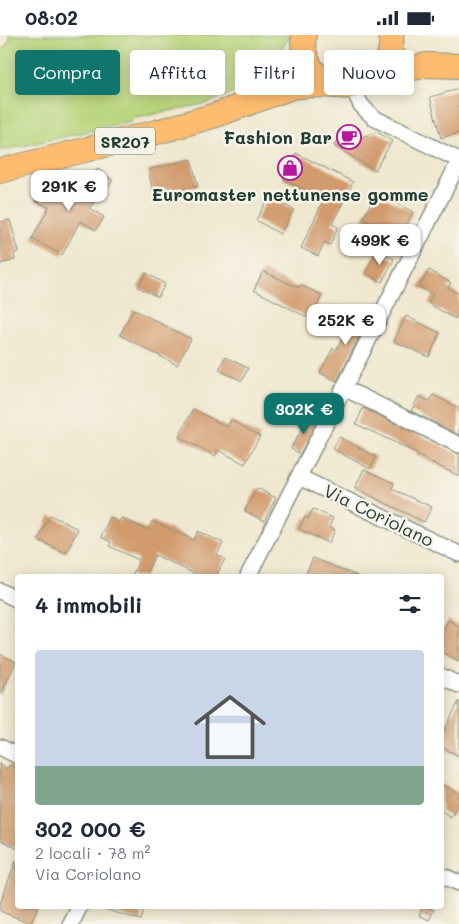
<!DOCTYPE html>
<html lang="it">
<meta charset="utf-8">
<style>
:root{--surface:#fff;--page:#f6f6f7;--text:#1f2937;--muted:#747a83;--accent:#0f766e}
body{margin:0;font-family:Mali,sans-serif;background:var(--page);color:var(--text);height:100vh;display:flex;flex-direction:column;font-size:19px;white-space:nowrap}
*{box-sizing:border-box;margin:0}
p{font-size:16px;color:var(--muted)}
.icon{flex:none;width:28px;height:28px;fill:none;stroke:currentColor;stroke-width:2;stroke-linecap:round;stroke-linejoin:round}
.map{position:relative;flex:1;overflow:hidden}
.panel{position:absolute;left:15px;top:539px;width:429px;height:335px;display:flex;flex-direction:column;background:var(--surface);border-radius:5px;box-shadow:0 2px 12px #0003}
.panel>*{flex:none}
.top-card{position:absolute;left:15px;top:15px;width:430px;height:45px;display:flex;gap:10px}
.price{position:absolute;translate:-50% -42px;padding:0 11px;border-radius:10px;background:#fff;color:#222;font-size:16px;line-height:32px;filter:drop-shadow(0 1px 2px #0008)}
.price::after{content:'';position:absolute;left:50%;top:30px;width:15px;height:11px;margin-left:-8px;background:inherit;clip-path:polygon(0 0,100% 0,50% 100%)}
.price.on{background:var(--accent);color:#fff}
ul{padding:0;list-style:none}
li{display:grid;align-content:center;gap:10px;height:265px;padding:0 20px}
li span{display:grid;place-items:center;height:155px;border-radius:5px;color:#555}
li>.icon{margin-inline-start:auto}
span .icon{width:90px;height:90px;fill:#fffc;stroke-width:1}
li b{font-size:21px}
h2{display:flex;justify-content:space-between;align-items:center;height:60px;padding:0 20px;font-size:21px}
.chip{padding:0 18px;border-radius:5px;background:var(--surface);box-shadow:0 2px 12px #0003;font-size:18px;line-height:45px}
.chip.on{background:var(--accent);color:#fff}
.status{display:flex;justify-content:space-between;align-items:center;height:35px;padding:0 25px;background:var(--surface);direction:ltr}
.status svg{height:14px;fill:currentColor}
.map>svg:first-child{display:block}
.green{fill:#b7d47a;stroke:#6b8857}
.building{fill:#d19b6e}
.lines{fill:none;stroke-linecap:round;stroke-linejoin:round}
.street-casing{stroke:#879281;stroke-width:18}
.primary-casing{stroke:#879281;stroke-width:26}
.street{stroke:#fff;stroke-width:15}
.primary{stroke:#fdbc6f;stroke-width:24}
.labels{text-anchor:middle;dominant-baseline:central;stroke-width:5;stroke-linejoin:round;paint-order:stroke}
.shield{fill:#f7f3e8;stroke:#60746a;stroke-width:1}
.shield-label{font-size:16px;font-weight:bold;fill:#1f3d34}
.poi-label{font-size:18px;font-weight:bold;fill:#1f3d34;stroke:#f7f3e8;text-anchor:end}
.street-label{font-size:18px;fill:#1f3d34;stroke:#f7f3e8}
</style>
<div class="status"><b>08:02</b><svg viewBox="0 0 49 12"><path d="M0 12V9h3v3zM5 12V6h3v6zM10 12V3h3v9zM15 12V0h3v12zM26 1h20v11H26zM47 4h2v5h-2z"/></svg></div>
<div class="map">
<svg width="459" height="889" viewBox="0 0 459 889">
<rect width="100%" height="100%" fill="#f7f3e8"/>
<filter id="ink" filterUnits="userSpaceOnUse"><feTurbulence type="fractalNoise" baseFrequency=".02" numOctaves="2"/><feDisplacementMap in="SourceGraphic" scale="10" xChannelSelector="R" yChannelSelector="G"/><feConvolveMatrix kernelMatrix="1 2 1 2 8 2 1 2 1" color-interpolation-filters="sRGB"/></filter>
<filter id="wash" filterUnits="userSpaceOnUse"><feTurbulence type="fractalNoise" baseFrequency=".0096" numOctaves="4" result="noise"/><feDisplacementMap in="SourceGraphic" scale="20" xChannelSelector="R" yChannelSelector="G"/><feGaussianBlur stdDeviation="1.12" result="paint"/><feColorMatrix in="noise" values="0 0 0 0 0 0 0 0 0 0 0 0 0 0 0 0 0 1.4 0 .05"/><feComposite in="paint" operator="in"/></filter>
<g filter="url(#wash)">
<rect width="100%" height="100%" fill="#efe7ce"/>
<path class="green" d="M7 0H291L269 33 238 56 208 68 131 84V87L0 116V18L11 3Z"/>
<g id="blocks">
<g class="building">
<path d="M459 54V98L441 103 430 62Z"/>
<path d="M342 96 355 104 377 97 392 106 375 135 334 111Z"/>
<path d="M296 118 353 147 332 189 338 192 330 210 325 207 318 221 301 213 324 164 283 144Z"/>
<path d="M191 124 198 151 173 158 171 152 153 156 148 135Z"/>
<path d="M98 134 113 146 89 173 104 182 96 195 80 186 62 220 32 204 49 172 35 166 40 155 51 161 57 147 77 157Z"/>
<path d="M376 158 413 177 401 202 363 184Z"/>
<path d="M269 161 294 175 280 199 256 185Z"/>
<path d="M10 185 19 217 14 219 15 225 0 229V187Z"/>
<path d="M377 216 394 224 382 247 365 238Z"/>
<path d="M429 235 451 248 448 253 459 259V277L455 284 428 268 433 260 419 252Z"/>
<path d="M263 236 299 253 300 250 322 260 311 284 254 255Z"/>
<path d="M146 238 165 249 158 262 138 252Z"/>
<path d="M359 272 371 278 337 346 320 338 333 313 336 315Z"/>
<path d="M133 274 191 304 177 330 120 300Z"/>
<path d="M406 281 440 298 429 322 394 306Z"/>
<path d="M225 322 248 333 242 346 219 335Z"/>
<path d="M433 360 459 373V400L411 376 419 361 430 367Z"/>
<path d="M363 373 459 419V441L416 420 417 418 356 389Z"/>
<path d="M193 374 227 392 231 385 260 401 245 429 218 415 215 421 179 402Z"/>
<path d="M310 380 318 384 300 419 291 413Z"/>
<path d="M339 402 376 422 370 434 333 414Z"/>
<path d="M364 434 394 448 392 454 432 472 424 487 355 453Z"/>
<path d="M257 453 276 463 264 486 245 476Z"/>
<path d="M313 474 333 483 329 492 335 495 329 508 299 494 305 482 308 484Z"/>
<path d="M50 480 78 494 66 518 38 505Z"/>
<path d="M110 482 119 487 121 483 148 495 152 486 194 505 198 496 223 508 217 520 225 524 216 541H199L155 520 145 541H132L139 525 109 511 111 507 101 502Z"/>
<path d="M313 523 357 541H305Z"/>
<path d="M448 585 459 591V626L441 617V599Z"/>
<path d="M0 619 16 627 0 661Z"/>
<path d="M459 666V721L441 712V702Z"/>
<path d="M0 728 7 734 9 730 18 734V814L0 805Z"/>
<path d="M441 749 459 758V766L451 782 441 776Z"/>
<path d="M16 825 18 871H38L31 888 0 876V869Z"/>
<path d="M104 871H145L141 885 104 874Z"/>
<path d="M424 871 434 875 429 885 419 880Z"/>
</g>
</g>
</g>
<g filter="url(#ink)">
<use href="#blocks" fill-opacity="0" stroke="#879281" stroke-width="1"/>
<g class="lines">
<defs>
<g id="street">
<path d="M352 51 361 70 374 83 459 125"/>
<path d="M344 353 459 410"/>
<path d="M299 442 459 519"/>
<path d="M248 541 459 127"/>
<path d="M0 556 18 565"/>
<path d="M441 641 459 650"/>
<path d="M0 712 18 721"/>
<path d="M441 840 459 848"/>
<path d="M71 889 80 871"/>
</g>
<g id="primary">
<path d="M304 0C302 9 304 18 308 27 328 72 397 50 391 0"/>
<path d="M376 41 427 30 459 31"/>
<path d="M259 59 304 19"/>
<path d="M0 136 157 97 216 80 292 52 309 50 338 51"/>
</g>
</defs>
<use href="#street" class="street-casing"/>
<use href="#primary" class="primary-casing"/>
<use href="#street" class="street"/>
<use href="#primary" class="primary"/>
</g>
</g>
<defs>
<symbol id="cafe-ring" viewBox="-11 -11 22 22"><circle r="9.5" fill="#f7f3e8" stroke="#b5179e" stroke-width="1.5"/><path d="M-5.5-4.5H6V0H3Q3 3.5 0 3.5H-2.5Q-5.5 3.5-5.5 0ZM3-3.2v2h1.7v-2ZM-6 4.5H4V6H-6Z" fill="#b5179e"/></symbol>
<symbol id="shop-ring" viewBox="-11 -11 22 22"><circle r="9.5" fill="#f7f3e8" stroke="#b5179e" stroke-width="1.5"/><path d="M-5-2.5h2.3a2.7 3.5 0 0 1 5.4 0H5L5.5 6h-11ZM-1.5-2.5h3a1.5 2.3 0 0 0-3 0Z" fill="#b5179e"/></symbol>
</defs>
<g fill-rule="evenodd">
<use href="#cafe-ring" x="335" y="88" width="28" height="28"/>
<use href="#shop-ring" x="276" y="119" width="28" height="28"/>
</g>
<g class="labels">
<rect class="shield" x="95" y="92.5" width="60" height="27" rx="4"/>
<g class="shield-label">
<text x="125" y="106">SR207</text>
</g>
<g class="poi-label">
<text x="332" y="102">Fashion Bar</text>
<text x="290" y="159" text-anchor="middle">Euromaster nettunense gomme</text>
</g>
<g class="street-label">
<text transform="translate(379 480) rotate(26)">Via Coriolano</text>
</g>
</g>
</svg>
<b class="price" style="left:69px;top:177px">291K €</b>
<b class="price" style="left:380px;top:231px">499K €</b>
<b class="price" style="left:346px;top:311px">252K €</b>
<b class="price on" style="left:304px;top:400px">302K €</b>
<div class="top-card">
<a class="chip on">Compra</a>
<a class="chip">Affitta</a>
<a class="chip">Filtri</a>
<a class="chip">Nuovo</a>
</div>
<section class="panel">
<h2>4 immobili<svg class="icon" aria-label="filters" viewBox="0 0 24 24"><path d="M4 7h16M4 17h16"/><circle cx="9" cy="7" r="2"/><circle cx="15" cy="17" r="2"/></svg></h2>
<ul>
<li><span style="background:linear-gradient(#c9d6e8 75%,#7fa58c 0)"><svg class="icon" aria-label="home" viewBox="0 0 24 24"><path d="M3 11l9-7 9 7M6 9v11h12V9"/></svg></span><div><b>302 000 €</b><p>2 locali · 78 m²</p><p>Via Coriolano</p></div></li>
</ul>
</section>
</div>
